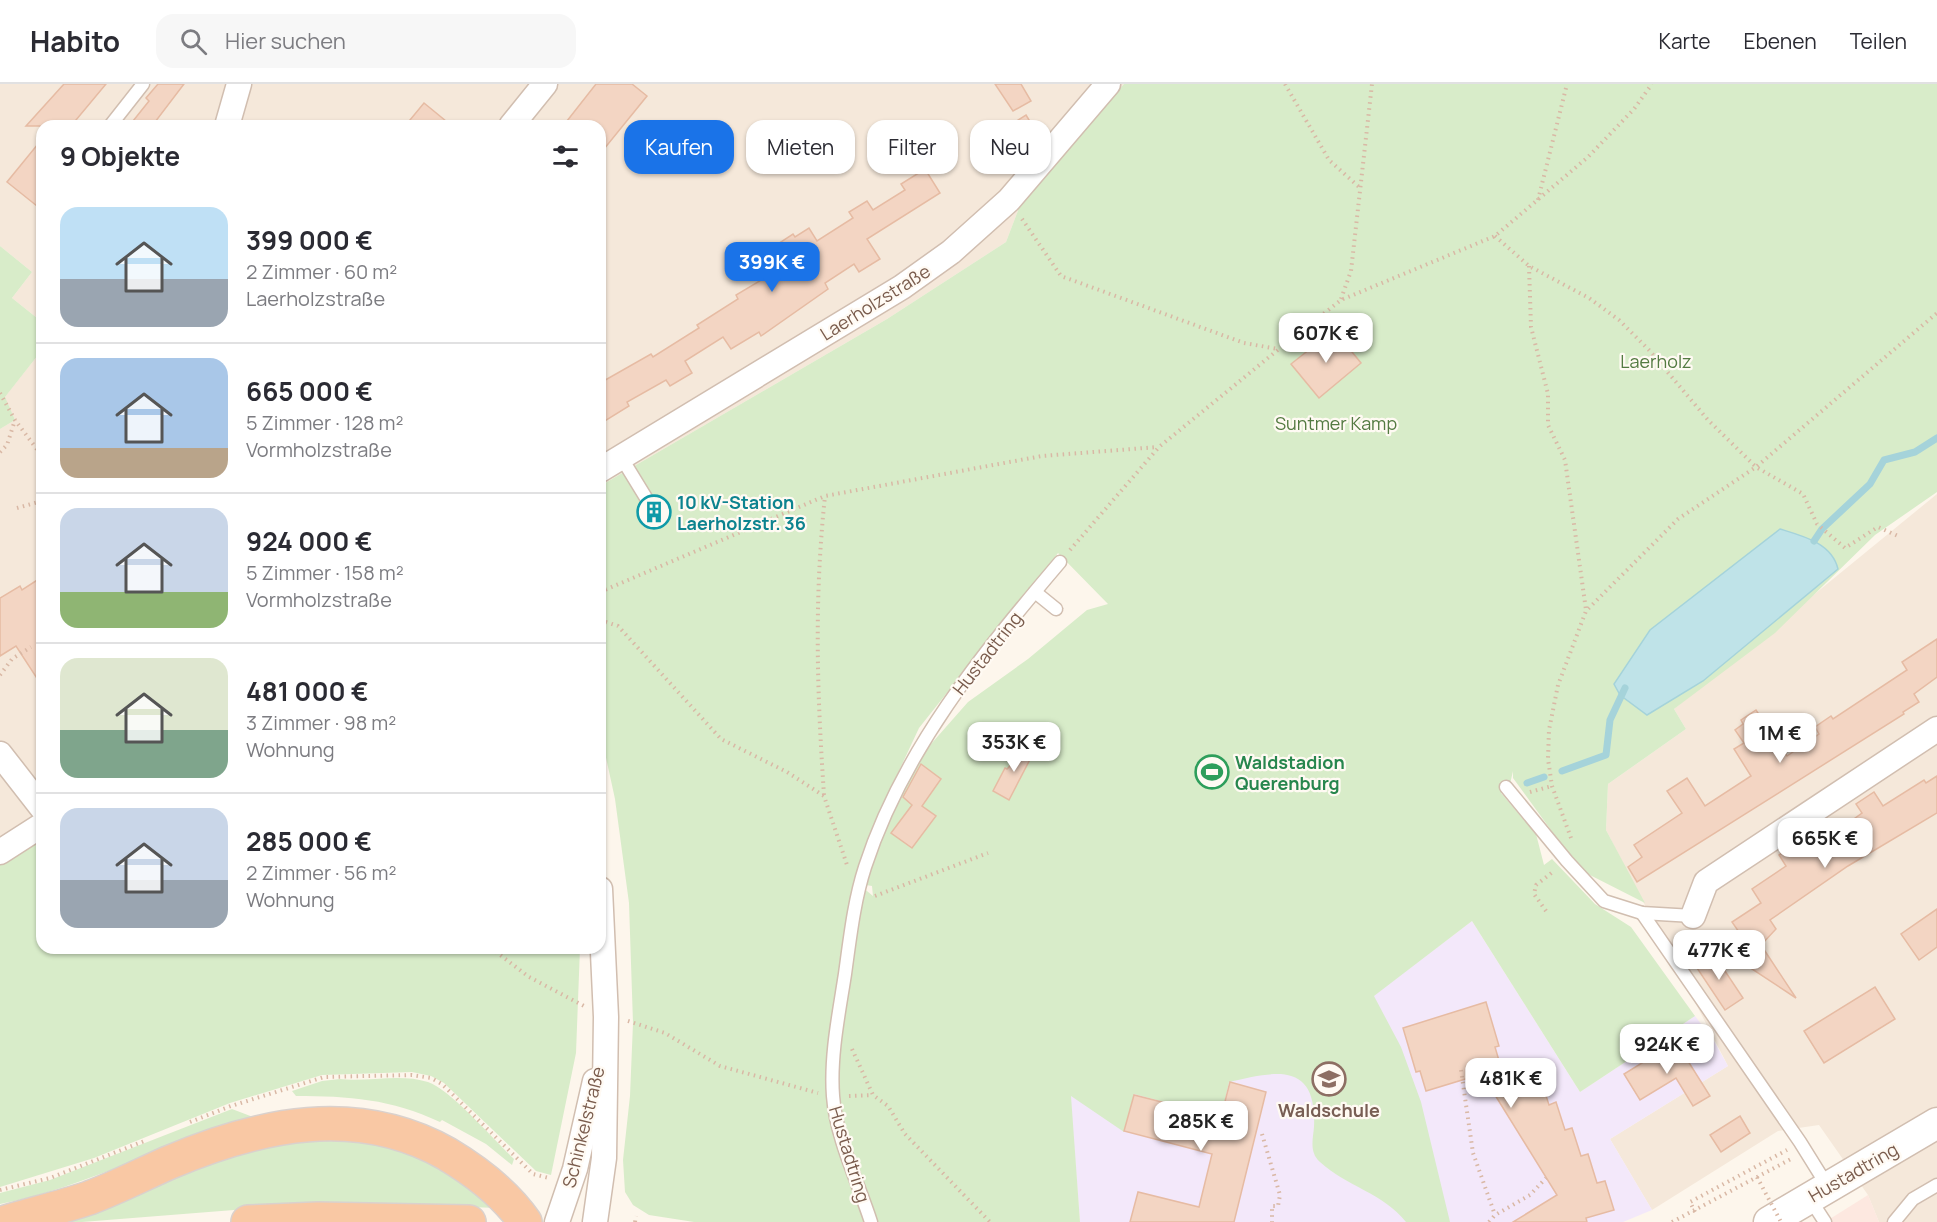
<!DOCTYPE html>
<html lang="de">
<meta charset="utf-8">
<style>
:root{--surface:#fff;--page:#f7f7f7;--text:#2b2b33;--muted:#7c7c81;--line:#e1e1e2;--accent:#1a73e8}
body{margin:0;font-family:Manrope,sans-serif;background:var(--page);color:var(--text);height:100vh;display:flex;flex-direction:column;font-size:22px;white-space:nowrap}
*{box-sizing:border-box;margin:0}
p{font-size:20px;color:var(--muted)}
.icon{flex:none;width:33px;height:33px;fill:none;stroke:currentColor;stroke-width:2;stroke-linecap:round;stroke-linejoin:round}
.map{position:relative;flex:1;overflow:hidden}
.panel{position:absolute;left:36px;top:36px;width:570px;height:834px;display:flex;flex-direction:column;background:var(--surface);border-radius:18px;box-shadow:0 2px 4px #0004}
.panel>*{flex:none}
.top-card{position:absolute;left:624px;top:36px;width:570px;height:54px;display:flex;gap:12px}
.price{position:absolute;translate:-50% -51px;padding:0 14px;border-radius:12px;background:#fff;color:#222;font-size:20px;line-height:39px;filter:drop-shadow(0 2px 3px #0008)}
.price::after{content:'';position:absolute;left:50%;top:36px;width:18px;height:14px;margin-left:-9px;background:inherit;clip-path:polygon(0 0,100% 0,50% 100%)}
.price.selected{background:var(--accent);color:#fff}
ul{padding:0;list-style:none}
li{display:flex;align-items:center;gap:18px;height:150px;padding:0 24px}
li+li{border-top:2px solid var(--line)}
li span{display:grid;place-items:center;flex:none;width:168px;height:120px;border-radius:18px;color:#555}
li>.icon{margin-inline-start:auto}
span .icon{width:72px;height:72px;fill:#fffc;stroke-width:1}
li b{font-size:26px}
h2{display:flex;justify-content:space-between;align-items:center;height:72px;padding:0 24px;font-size:26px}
.tag{padding:0 21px;border-radius:18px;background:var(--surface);box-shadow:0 2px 4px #0004;font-size:21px;line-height:54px}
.tag.selected{background:var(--accent);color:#fff}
header{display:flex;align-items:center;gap:36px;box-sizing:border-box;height:84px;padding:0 30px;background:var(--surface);border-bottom:2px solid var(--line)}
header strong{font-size:28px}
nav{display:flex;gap:33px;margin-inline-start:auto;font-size:21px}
.search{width:420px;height:54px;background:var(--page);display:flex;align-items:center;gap:15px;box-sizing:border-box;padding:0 21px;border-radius:18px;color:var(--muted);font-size:22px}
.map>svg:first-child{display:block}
.residential{fill:#f5e8da}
.commercial{fill:#fde8e0}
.education{fill:#f3e8fa}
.green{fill:#d8ecc9;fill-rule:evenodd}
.water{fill:#bfe3e8;stroke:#a5d3da;stroke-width:1.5}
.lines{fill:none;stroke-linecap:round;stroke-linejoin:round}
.stream{stroke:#a5d3da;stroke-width:7}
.building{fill:#f3d5c3;stroke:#e6bba3;stroke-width:1.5}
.service-casing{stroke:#d1beb0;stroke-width:15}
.minor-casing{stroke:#d1beb0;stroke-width:27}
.tertiary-casing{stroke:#d1beb0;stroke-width:33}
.trunk-casing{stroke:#dad1cd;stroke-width:36}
.path{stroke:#d9b8a5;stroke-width:4;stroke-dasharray:1.5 4.5;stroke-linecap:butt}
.service{stroke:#fff;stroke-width:12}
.minor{stroke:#fff;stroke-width:24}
.tertiary{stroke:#fff;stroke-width:30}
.trunk{stroke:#f9c8a4;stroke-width:33}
.path-bridge{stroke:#d9b8a5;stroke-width:4;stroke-dasharray:1.5 4.5;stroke-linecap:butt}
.labels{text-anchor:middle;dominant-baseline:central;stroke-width:4.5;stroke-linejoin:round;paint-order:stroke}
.street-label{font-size:18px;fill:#7a5c4d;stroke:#fffaf3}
.park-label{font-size:18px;fill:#537a41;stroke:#fffaf3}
.culture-label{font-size:18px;font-weight:bold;fill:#0d838f;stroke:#fffaf3;text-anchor:start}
.leisure-label{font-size:18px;font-weight:bold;fill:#27864d;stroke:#fffaf3;text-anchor:start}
.education-label{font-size:18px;font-weight:bold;fill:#785e54;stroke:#fffaf3}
</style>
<header>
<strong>Habito</strong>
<div class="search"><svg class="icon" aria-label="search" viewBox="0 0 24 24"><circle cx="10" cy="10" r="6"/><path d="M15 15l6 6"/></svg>Hier suchen</div>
<nav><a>Karte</a><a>Ebenen</a><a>Teilen</a></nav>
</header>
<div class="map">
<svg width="1937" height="1138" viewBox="0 0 1937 1138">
<rect width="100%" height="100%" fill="#fdf6ec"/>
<g class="residential">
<path d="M0 0H1124L1019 124 1006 158 887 235 600 402V42H42V238L12 214 32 188 0 162Z"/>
<path d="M42 266V751L0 778V345L15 336 4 314Z"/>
<path d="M1937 410V1138H1879L1868 1111 1819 1041 1778 1047 1652 1126 1610 1055 1728 982 1606 746 1608 700 1686 645 1674 625Z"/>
</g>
<path class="commercial" d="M1868 1111 1879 1138H1825Z"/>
<path class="education" d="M1472 837 1580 1008 1695 932 1714 957 1728 982 1610 1055 1652 1126 1623 1138H1080L1070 1011 1373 912Z"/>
<g class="green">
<path d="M1124 0H1937V408L1875 451 1775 549 1674 625 1686 645 1608 700 1606 746 1645 819 1580 786 1513 694V687L1510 700 1501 709 1536 750 1544 781 1552 775 1595 820 1631 843 1695 932 1580 1008 1472 837 1374 912 1401 963 1421 1018 1450 1138H1406C1383 1109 1346 1102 1320 1078 1309 1068 1313 1055 1314 1043 1317 977 1276 987 1229 998L1221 1033 1134 1010 1124 1048 1071 1012 1080 1138H694L649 1131 633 1121 625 1108 623 1076 630 1012 633 939 629 819 615 715 600 646V402L887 235 1006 158 1019 124ZM1058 469 1108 520 1087 526 1028 575 968 618 931 660 900 705 868 792 866 801 872 802 873 812 856 798 883 721 919 644Z"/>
<path d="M0 162 32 188 12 214 42 238V266L5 313 15 336 0 345Z"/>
<path d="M42 751V864H580L576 969 551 1091 536 1087 444 999 431 992 412 988 322 991 230 1019 94 1074 0 1103V778Z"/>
<path d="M340 995C368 998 401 989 428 998 450 1005 495 1057 514 1075L512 1081 486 1060 442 1036 440 1038C391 1015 349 1012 296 1012L292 1007 322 997Z"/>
<path d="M232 1025 253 1033C167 1058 88 1103 0 1120V1109L50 1096Z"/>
<path d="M398 1054 497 1124 333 1118 82 1138H25L260 1055Z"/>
</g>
<path class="water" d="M1780 445C1803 452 1832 459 1838 485L1703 597 1647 631 1620 611 1614 600 1650 546Z"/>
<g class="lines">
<g class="stream">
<path d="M1814 457 1822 445 1870 400 1884 376 1915 368 1937 354"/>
<path d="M1562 687 1606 671 1610 636 1625 604"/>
<path d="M1527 699 1544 693"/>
</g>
</g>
<g class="building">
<path d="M64 0H106L71 42H26Z"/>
<path d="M158 0H184L152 42H129L149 17 146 14Z"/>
<path d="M596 0H632L647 12 600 70V42H563Z"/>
<path d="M995 0H1021L1031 17 1013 27Z"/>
<path d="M424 19 452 42H405Z"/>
<path d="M1026 31 1037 49 1020 60 1009 42Z"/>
<path d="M42 55V126L7 98Z"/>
<path d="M925 85 940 109 867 155 880 175 859 188 854 180 825 199 828 205 761 252 759 248 731 265 723 253 685 277 692 289 670 302 666 296 627 318 629 322 600 340V299L651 270 653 273 699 244 697 241 738 215 736 211 773 189 761 171 793 150 795 153 809 144 817 157 853 134 849 128 867 117 873 126 905 106 901 100Z"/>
<path d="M1334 246 1361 279 1319 314 1291 280Z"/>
<path d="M42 493V602L16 562 0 572V514L20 502 22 506Z"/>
<path d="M1937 555V593L1914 610 1919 618 1903 628 1904 630 1637 798 1628 783 1642 773 1634 761 1682 729 1667 707 1687 694 1705 722 1751 692 1734 665 1744 659 1735 646 1743 640 1741 636 1756 626 1787 672 1819 650 1815 643 1831 632 1833 635 1907 586 1902 578Z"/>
<path d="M1034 657 1038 660 1009 716 993 707 1005 684 1007 685Z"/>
<path d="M921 680 941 695 922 722 936 732 912 764 891 749 912 721 903 713Z"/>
<path d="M1937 692V729L1848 782 1770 836 1776 845 1761 861 1796 914 1720 864 1741 851 1732 838 1761 819 1752 805 1786 782 1779 771 1799 758 1805 767 1851 737 1862 729 1856 720 1874 708 1883 722 1924 696 1926 699Z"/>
<path d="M1937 825V863L1919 876 1901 850Z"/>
<path d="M1713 869 1743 914 1725 926 1695 881Z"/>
<path d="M1875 903 1895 935 1824 979 1804 947Z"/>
<path d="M1486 918 1499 962 1495 963 1507 1004 1540 993 1549 1021 1556 1018 1565 1046 1572 1044 1581 1072 1588 1070 1597 1099 1605 1097 1614 1126 1586 1134 1587 1138H1513L1557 1111 1482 990 1426 1007 1420 987 1416 988 1403 944Z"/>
<path d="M1676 958 1710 1012 1693 1022 1676 994 1640 1016 1624 990Z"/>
<path d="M1230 998 1266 1008 1234 1138H1130L1138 1108 1199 1123 1212 1070 1124 1047 1134 1011 1221 1033Z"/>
<path d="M1740 1032 1750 1049 1721 1068 1710 1051Z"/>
</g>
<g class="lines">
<defs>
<g id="service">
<path d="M110 42 143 0"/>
<path d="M621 373 651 422"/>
<path d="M1035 508 1056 525"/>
<path d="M1506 703 1567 777 1604 817 1642 829 1693 832"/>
<path d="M1642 829 1800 1058 1828 1103"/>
<path d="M1810 1115 1825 1138"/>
<path d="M871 1138C858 1098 836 1054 833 1012 830 972 839 929 845 890 850 854 854 817 865 783 903 666 981 571 1060 478"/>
<path d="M1894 1138 1913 1115 1937 1101"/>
</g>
<g id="minor">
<path d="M227 42 239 0"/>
<path d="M511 42 545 0"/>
<path d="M600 386 902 203 951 168 1009 116 1108 0"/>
<path d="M0 670 42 724"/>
<path d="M0 768 42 741"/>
<path d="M1693 832 1706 798 1937 645"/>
<path d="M557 1138 575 1085 595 997"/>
<path d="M595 1138 604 1074 606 933 600 805"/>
</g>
<path id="tertiary" d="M1769 1138 1937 1039"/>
<g id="trunk">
<path d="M6 1138C33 1130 62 1123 89 1114 116 1104 141 1091 168 1079 259 1040 357 1019 447 1070 477 1088 505 1109 525 1138"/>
<path d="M248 1138 318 1135 469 1138"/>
</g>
</defs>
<use href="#service" class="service-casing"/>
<use href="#minor" class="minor-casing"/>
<use href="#tertiary" class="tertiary-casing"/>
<use href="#trunk" class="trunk-casing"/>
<g class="path">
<path d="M1285 0 1329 76 1359 103"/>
<path d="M1538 116 1567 0"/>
<path d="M1022 135 1061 192 1244 259 1278 265"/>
<path d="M1495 152 1529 182 1589 214 1619 236 1649 266 1708 336 1756 383 1803 410 1817 440 1845 464 1878 443 1898 452"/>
<path d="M1529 182 1531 243 1548 310V341L1565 376 1586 526"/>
<path d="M1341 215 1351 187 1372 0"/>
<path d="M0 309 15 336 42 372"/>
<path d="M0 368 7 361 15 336"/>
<path d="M17 424 42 417"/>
<path d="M1070 466 1159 363 1279 265 1341 216 1495 152 1588 73 1634 25 1652 0"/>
<path d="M600 508 825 412 1042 372 1158 363"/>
<path d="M600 536 618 542 721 655 787 688 824 712 847 781"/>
<path d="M0 591 12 575 31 563"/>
<path d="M1530 708 1552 702"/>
<path d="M824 711C817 607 814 516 825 412"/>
<path d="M1571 754 1552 702 1548 675 1549 646 1558 601 1586 527 1678 435 1756 383 1937 229"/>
<path d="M875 812 988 769"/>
<path d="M1546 827 1534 810 1536 801 1554 787"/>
<path d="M491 864 529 893 584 922"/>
<path d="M628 937 665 949 720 982 818 1009"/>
<path d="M852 965 873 1011 888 1022 905 1050 990 1138"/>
<path d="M1461 986 1473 1069 1495 1131"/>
<path d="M849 1012 873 1011"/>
<path d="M190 1038 231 1022 324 993 412 991 431 994 442 1000 533 1090 549 1094"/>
<path d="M1262 1050 1280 1111 1278 1122H1272V1138"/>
<path d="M0 1106 50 1094 147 1056"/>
<path d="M1695 1128 1690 1118 1787 1066"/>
<path d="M635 1138 636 1132"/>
<path d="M1489 1138 1495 1131 1530 1111 1546 1094"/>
<path d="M1672 1138 1793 1074"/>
</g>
<use href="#service" class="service"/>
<use href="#minor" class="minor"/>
<use href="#tertiary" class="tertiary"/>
<use href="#trunk" class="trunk"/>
<path class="path-bridge" d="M1757 1093 1781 1138"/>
</g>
<defs>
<symbol id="building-ring" viewBox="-11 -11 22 22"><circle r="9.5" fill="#fffaf3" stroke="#0f9aa8" stroke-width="1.5"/><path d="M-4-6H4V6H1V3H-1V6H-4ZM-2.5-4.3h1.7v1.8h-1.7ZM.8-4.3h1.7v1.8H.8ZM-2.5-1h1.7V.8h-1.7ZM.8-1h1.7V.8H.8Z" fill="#0f9aa8"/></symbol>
<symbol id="stadium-ring" viewBox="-11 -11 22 22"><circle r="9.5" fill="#fffaf3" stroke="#2e9e5b" stroke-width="1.5"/><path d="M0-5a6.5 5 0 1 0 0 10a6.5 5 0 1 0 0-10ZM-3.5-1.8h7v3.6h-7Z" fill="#2e9e5b"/></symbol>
<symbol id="school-ring" viewBox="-11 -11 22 22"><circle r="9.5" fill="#fffaf3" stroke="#8d6e63" stroke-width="1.5"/><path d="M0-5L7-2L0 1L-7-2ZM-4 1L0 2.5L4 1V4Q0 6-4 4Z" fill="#8d6e63"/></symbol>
</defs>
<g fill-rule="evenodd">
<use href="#building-ring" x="635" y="409" width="38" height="38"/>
<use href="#stadium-ring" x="1193" y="669" width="38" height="38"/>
<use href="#school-ring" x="1310" y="976" width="38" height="38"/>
</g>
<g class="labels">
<g class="street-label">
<text transform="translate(875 218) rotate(-32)">Laerholzstraße</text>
<text transform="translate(987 569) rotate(-52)">Hustadtring</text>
<text transform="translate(583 1043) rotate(-76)">Schinkelstraße</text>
<text transform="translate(850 1070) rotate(73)">Hustadtring</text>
<text transform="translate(1853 1088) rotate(-30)">Hustadtring</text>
</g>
<g class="park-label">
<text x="1656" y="277">Laerholz</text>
<text x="1336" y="339">Suntmer Kamp</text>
</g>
<g class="culture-label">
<text x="677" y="418">10 kV-Station<tspan x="677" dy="21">Laerholzstr. 36</tspan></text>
</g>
<g class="leisure-label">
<text x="1235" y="678">Waldstadion<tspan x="1235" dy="21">Querenburg</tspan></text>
</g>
<g class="education-label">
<text x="1329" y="1026">Waldschule</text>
</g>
</g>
</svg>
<b class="price selected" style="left:772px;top:209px">399K €</b>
<b class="price" style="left:1326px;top:280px">607K €</b>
<b class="price" style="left:1780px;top:680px">1M €</b>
<b class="price" style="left:1014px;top:689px">353K €</b>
<b class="price" style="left:1825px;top:785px">665K €</b>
<b class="price" style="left:1719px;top:897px">477K €</b>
<b class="price" style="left:1667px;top:991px">924K €</b>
<b class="price" style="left:1511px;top:1025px">481K €</b>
<b class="price" style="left:1201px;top:1068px">285K €</b>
<div class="top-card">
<a class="tag selected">Kaufen</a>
<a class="tag">Mieten</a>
<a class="tag">Filter</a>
<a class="tag">Neu</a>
</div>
<section class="panel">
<h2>9 Objekte<svg class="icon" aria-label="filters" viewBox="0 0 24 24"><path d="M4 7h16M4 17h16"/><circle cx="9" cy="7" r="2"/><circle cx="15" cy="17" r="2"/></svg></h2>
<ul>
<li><span style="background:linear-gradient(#bfe0f5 60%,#9aa5b1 0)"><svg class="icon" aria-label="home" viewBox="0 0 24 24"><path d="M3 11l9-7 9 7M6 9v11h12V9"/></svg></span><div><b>399 000 €</b><p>2 Zimmer · 60 m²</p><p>Laerholzstraße</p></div></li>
<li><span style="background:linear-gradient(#a9c7e8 75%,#b9a48a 0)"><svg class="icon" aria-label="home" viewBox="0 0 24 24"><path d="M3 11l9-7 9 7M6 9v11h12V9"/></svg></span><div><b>665 000 €</b><p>5 Zimmer · 128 m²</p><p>Vormholzstraße</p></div></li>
<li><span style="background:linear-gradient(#c9d6e8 70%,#8fb573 0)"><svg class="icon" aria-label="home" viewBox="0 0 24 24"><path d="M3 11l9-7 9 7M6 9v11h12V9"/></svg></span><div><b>924 000 €</b><p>5 Zimmer · 158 m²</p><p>Vormholzstraße</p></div></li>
<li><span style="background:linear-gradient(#dfe7d0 60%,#7fa58c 0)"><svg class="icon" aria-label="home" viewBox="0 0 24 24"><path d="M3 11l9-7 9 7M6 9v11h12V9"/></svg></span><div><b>481 000 €</b><p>3 Zimmer · 98 m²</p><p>Wohnung</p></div></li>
<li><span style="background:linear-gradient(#c9d6e8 60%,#9aa5b1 0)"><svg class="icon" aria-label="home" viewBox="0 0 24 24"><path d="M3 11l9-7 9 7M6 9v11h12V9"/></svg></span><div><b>285 000 €</b><p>2 Zimmer · 56 m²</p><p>Wohnung</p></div></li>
</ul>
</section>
</div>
